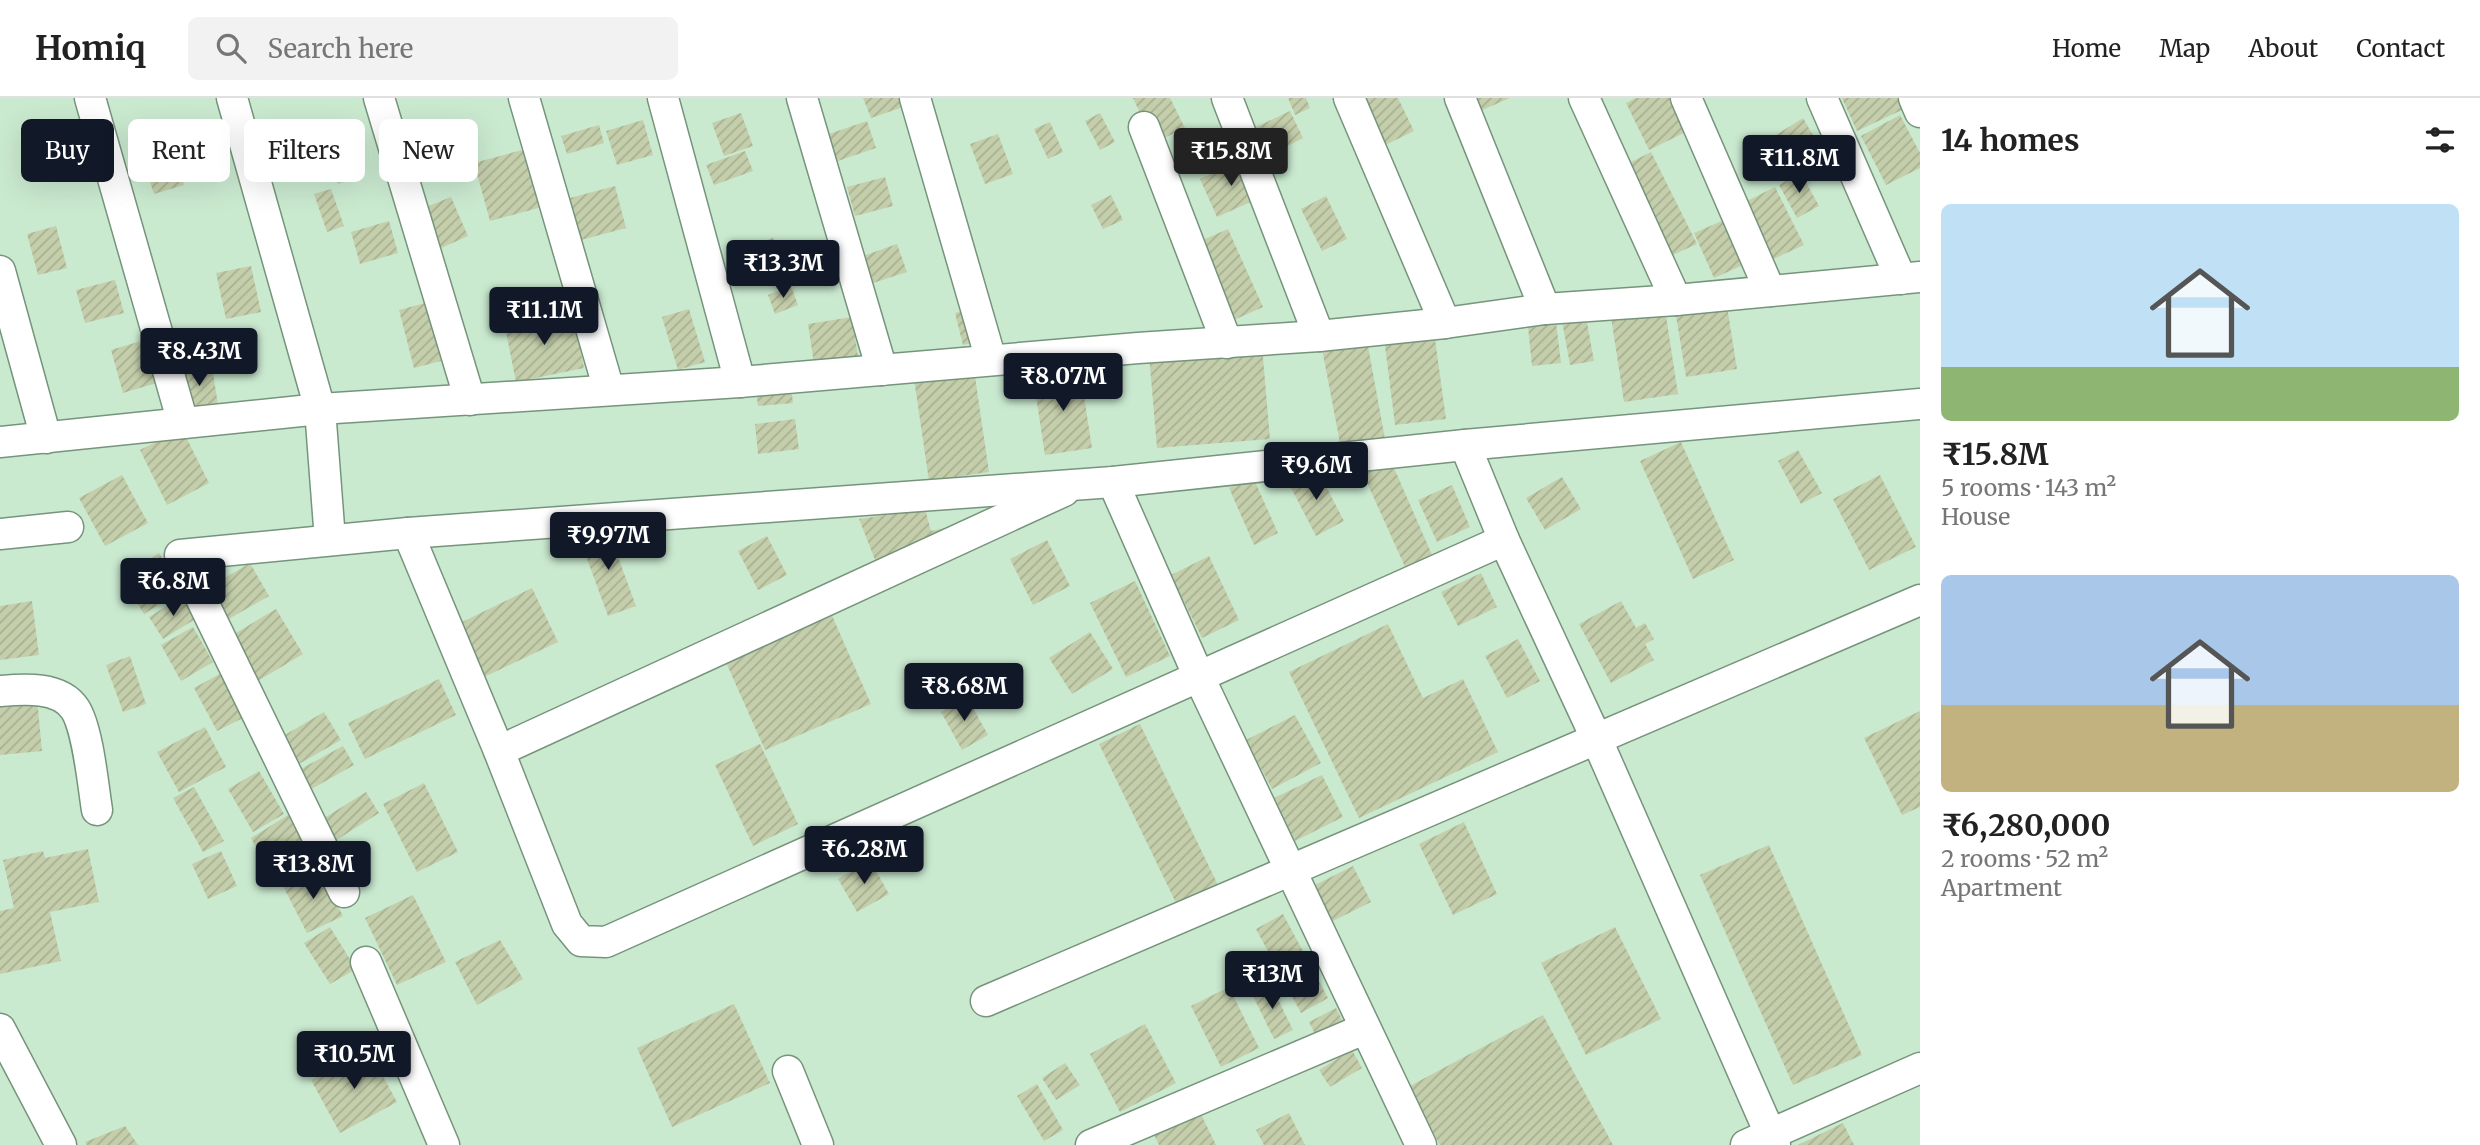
<!DOCTYPE html>
<meta charset="utf-8">
<style>
:root{--surface:#fff;--page:#f2f2f2;--text:#222;--muted:#767676;--line:#e0e0e0;--accent:#111827}
body{margin:0;font-family:Merriweather,serif;background:var(--page);color:var(--text);height:100vh;display:flex;flex-direction:column;font-size:26px;white-space:nowrap}
*{box-sizing:border-box;margin:0}
p{font-size:23px;color:var(--muted)}
.icon{flex:none;width:38px;height:38px;fill:none;stroke:currentColor;stroke-width:2;stroke-linecap:round;stroke-linejoin:round}
.map{position:relative;flex:1;overflow:hidden}
.side{display:flex;flex-direction:column;background:var(--surface);width:560px}
.side>*{flex:none}
.hud{position:absolute;left:21px;top:21px;width:665px;height:63px;display:flex;gap:14px}
.price{position:absolute;translate:-50% -60px;padding:0 16px;border-radius:7px;background:var(--accent);color:#fff;font-size:23px;line-height:46px;filter:drop-shadow(0 2px 4px #0008)}
.price::after{content:'';position:absolute;left:50%;top:42px;width:21px;height:16px;margin-left:-10px;background:inherit;clip-path:polygon(0 0,100% 0,50% 100%)}
.price.active{background:#222;color:#fff}
ul{padding:0;list-style:none}
li{display:grid;align-content:center;gap:14px;height:371px;padding:0 21px}
li span{display:grid;place-items:center;height:217px;border-radius:10px;color:#555}
li>.icon{margin-inline-start:auto}
span .icon{width:126px;height:126px;fill:#fffc;stroke-width:1}
li b{font-size:30px}
h2{display:flex;justify-content:space-between;align-items:center;height:84px;padding:0 21px;font-size:30px}
.chip{padding:0 24px;border-radius:10px;background:var(--surface);box-shadow:0 7px 28px #0002;font-size:24px;line-height:63px}
.chip.active{background:var(--accent);color:#fff}
header{display:flex;align-items:center;gap:42px;box-sizing:border-box;height:98px;padding:0 35px;background:var(--surface);border-bottom:2px solid var(--line)}
header strong{font-size:33px}
nav{display:flex;gap:38px;margin-inline-start:auto;font-size:24px}
.search{width:490px;height:63px;background:var(--page);display:flex;align-items:center;gap:18px;box-sizing:border-box;padding:0 24px;border-radius:10px;color:var(--muted);font-size:26px}
main{display:flex;flex:1;min-height:0}
.map>svg:first-child{display:block}
.building{fill:url(#building-hatch)}
.lines{fill:none;stroke-linecap:round;stroke-linejoin:round}
.street-casing{stroke:#76947c;stroke-width:33}
.street{stroke:#fff;stroke-width:30}
</style>
<header>
<strong>Homiq</strong>
<div class="search"><svg class="icon" aria-label="search" viewBox="0 0 24 24"><circle cx="10" cy="10" r="6"/><path d="M15 15l6 6"/></svg>Search here</div>
<nav><a>Home</a><a>Map</a><a>About</a><a>Contact</a></nav>
</header>
<main>
<div class="map">
<svg width="1920" height="1047" viewBox="0 0 1920 1047">
<defs>
<pattern id="building-hatch" width="6" height="6" patternUnits="userSpaceOnUse" patternTransform="scale(1.75)"><rect width="6" height="6" fill="#c4ceab"/><path d="M-1 1l2-2M0 6l6-6M5 7l2-2" fill="none" stroke="#a7b092"/></pattern>
</defs>
<rect width="100%" height="100%" fill="#caead0"/>
<g class="building">
<path d="M863 0H903L906 8 871 20Z"/>
<path d="M1133 0H1170L1185 30 1154 45Z"/>
<path d="M1288 0H1306L1310 10 1295 17Z"/>
<path d="M1364 0H1398L1414 33 1377 51Z"/>
<path d="M1466 0H1510L1473 16Z"/>
<path d="M1636 0H1674L1690 32 1649 52 1626 5Z"/>
<path d="M1842 0H1897L1902 12 1857 33Z"/>
<path d="M1290 13 1303 40 1264 60 1250 32Z"/>
<path d="M741 15 753 48 724 58 712 25Z"/>
<path d="M1100 15 1115 44 1100 52 1085 23Z"/>
<path d="M1900 17 1920 55V70L1886 87 1861 38Z"/>
<path d="M1803 20 1821 51 1779 76 1762 46Z"/>
<path d="M643 22 653 57 617 67 606 33Z"/>
<path d="M867 23 876 50 832 65 823 38Z"/>
<path d="M1050 24 1063 54 1048 61 1034 31Z"/>
<path d="M599 27 604 45 567 56 561 38Z"/>
<path d="M998 36 1013 76 985 86 970 46Z"/>
<path d="M344 45 358 78 338 86 324 53Z"/>
<path d="M526 51 542 109 490 123 474 65Z"/>
<path d="M745 53 753 73 714 87 706 67Z"/>
<path d="M1651 54 1697 146 1666 160 1621 69Z"/>
<path d="M175 56 184 87 154 96 144 66Z"/>
<path d="M1245 60 1262 99 1217 119 1200 81Z"/>
<path d="M1801 75 1819 108 1797 120 1779 87Z"/>
<path d="M885 79 893 108 855 118 847 89Z"/>
<path d="M615 88 626 130 581 142 570 100Z"/>
<path d="M1775 89 1804 147 1769 163 1741 106Z"/>
<path d="M331 91 344 128 327 134 314 96Z"/>
<path d="M1111 97 1123 122 1103 131 1091 107Z"/>
<path d="M1326 98 1347 141 1322 153 1301 111Z"/>
<path d="M451 99 468 138 439 151 421 111Z"/>
<path d="M1731 119 1750 164 1714 180 1694 135Z"/>
<path d="M389 123 398 155 360 166 351 134Z"/>
<path d="M56 128 67 170 38 177 27 136Z"/>
<path d="M1228 131 1263 209 1225 226 1191 147Z"/>
<path d="M773 140 784 174 749 185 739 151Z"/>
<path d="M897 146 907 174 873 185 863 158Z"/>
<path d="M251 168 261 214 226 221 216 175Z"/>
<path d="M115 182 124 215 85 225 76 192Z"/>
<path d="M791 188 798 207 775 216 768 197Z"/>
<path d="M1726 202 1737 271 1686 279 1675 211Z"/>
<path d="M425 205 441 263 414 270 399 212Z"/>
<path d="M689 211 705 264 678 272 662 219Z"/>
<path d="M969 211 977 244 963 247 955 215Z"/>
<path d="M1665 211 1678 296 1624 304 1611 219Z"/>
<path d="M573 215 584 270 516 284 505 229Z"/>
<path d="M1555 216 1561 265 1532 268 1527 219Z"/>
<path d="M852 219 859 265 815 272 808 226Z"/>
<path d="M1586 219 1594 263 1570 267 1562 223Z"/>
<path d="M1434 234 1446 321 1395 327 1384 240Z"/>
<path d="M1366 237 1385 341 1341 350 1321 246Z"/>
<path d="M151 240 163 283 123 295 111 252Z"/>
<path d="M1262 248 1270 341 1157 350 1149 257Z"/>
<path d="M211 262 219 313 187 318 180 267Z"/>
<path d="M974 272 989 374 929 383 914 281Z"/>
<path d="M1080 272 1092 350 1045 357 1033 279Z"/>
<path d="M790 281 793 305 758 308 755 285Z"/>
<path d="M795 321 799 351 758 356 755 326Z"/>
<path d="M182 331 209 385 167 407 140 352Z"/>
<path d="M1681 344 1734 462 1693 481 1640 363Z"/>
<path d="M1798 352 1822 395 1801 406 1778 363Z"/>
<path d="M1391 363 1433 459 1406 471 1363 376Z"/>
<path d="M1316 369 1344 423 1316 438 1288 384Z"/>
<path d="M122 377 148 425 105 448 79 400Z"/>
<path d="M1880 377 1916 449 1869 472 1833 401Z"/>
<path d="M1253 379 1278 435 1254 447 1229 390Z"/>
<path d="M1562 379 1581 411 1545 432 1526 400Z"/>
<path d="M1452 387 1470 429 1437 444 1418 402Z"/>
<path d="M925 411 931 433 962 426 879 472 859 421Z"/>
<path d="M607 429 636 508 608 518 579 439Z"/>
<path d="M767 438 787 477 758 492 738 453Z"/>
<path d="M1047 442 1070 488 1033 507 1010 461Z"/>
<path d="M159 455 181 493 144 516 121 478Z"/>
<path d="M1209 458 1239 522 1202 540 1171 477Z"/>
<path d="M250 465 269 498 225 523 206 491Z"/>
<path d="M1481 475 1497 509 1458 528 1441 494Z"/>
<path d="M1135 483 1170 558 1126 579 1090 505Z"/>
<path d="M532 490 558 544 484 579 458 526Z"/>
<path d="M183 498 197 520 163 541 149 519Z"/>
<path d="M32 503 39 557 0 562V508Z"/>
<path d="M1621 503 1636 530 1645 525 1654 541 1645 546 1654 562 1611 585 1579 526Z"/>
<path d="M276 511 303 556 256 584 229 539Z"/>
<path d="M830 513 871 606 765 652 724 560Z"/>
<path d="M1388 526 1423 600 1463 581 1498 654 1359 720 1289 574Z"/>
<path d="M193 529 213 564 181 583 161 547Z"/>
<path d="M1090 534 1113 571 1072 596 1049 560Z"/>
<path d="M1518 541 1540 583 1507 600 1485 558Z"/>
<path d="M130 558 146 606 123 614 106 567Z"/>
<path d="M225 573 249 617 217 633 194 590Z"/>
<path d="M439 581 456 617 365 661 348 625Z"/>
<path d="M967 599 988 637 962 652 941 614Z"/>
<path d="M37 600 42 653 0 657V603Z"/>
<path d="M1920 613V709L1902 717 1864 640Z"/>
<path d="M324 614 341 642 299 666 283 638Z"/>
<path d="M1295 617 1321 665 1272 691 1246 642Z"/>
<path d="M1140 626 1219 789 1178 809 1099 646Z"/>
<path d="M205 629 226 669 179 694 157 654Z"/>
<path d="M760 646 798 726 753 748 715 667Z"/>
<path d="M343 648 354 667 308 693 297 673Z"/>
<path d="M259 673 284 716 253 734 228 691Z"/>
<path d="M1322 677 1343 719 1295 743 1274 700Z"/>
<path d="M424 685 458 754 417 774 383 706Z"/>
<path d="M194 689 224 743 203 754 173 700Z"/>
<path d="M366 694 379 715 335 743 321 722Z"/>
<path d="M288 717 316 763 275 785 251 740Z"/>
<path d="M1464 724 1497 796 1453 817 1419 746Z"/>
<path d="M1769 747 1862 957 1793 987 1700 777Z"/>
<path d="M88 751 99 804 50 814 61 863 0 876V813L14 810 3 762 43 753 45 760Z"/>
<path d="M221 753 237 788 208 801 192 766Z"/>
<path d="M870 762 889 796 857 814 838 781Z"/>
<path d="M1353 768 1371 804 1331 824 1313 788Z"/>
<path d="M318 770 343 818 307 835 283 788Z"/>
<path d="M413 797 446 864 397 887 365 820Z"/>
<path d="M1283 816 1328 900 1301 915 1256 831Z"/>
<path d="M330 829 356 871 330 886 304 845Z"/>
<path d="M1615 829 1661 921 1586 957 1541 865Z"/>
<path d="M500 842 523 881 477 907 455 864Z"/>
<path d="M1270 885 1293 932 1274 941 1251 894Z"/>
<path d="M1229 889 1259 950 1221 969 1191 908Z"/>
<path d="M734 906 770 985 672 1029 637 950Z"/>
<path d="M1336 910 1345 928 1318 942 1309 924Z"/>
<path d="M1543 917 1613 1047H1440L1408 989Z"/>
<path d="M1145 926 1176 985 1120 1014 1090 956Z"/>
<path d="M368 951 397 1004 340 1035 311 982Z"/>
<path d="M1352 952 1362 970 1330 989 1319 972Z"/>
<path d="M1065 965 1080 987 1056 1002 1042 980Z"/>
<path d="M1037 986 1063 1032 1044 1043 1017 998Z"/>
<path d="M1198 1010 1216 1047H1159L1152 1033Z"/>
<path d="M1289 1015 1305 1047H1264L1256 1032Z"/>
<path d="M1843 1025 1854 1047H1798Z"/>
<path d="M125 1028 138 1047H87L85 1044Z"/>
</g>
<g class="lines">
<defs>
<g id="street">
<path d="M90 0 183 325"/>
<path d="M232 0 320 311 330 442"/>
<path d="M379 0 470 302"/>
<path d="M524 0 609 292"/>
<path d="M663 0 740 284"/>
<path d="M802 0 882 272"/>
<path d="M915 0 991 262"/>
<path d="M1227 0 1319 238"/>
<path d="M1349 0 1445 225"/>
<path d="M1460 0 1545 211"/>
<path d="M1584 0 1676 202"/>
<path d="M1686 0 1770 193"/>
<path d="M1822 0 1901 181"/>
<path d="M1914 0 1920 14"/>
<path d="M1144 29 1227 245"/>
<path d="M0 173 46 340"/>
<path d="M0 344 320 311 740 284 1138 250 1319 238 1445 225 1545 211 1676 202 1920 179"/>
<path d="M1465 347 1504 442 1597 642 1775 1047"/>
<path d="M1113 384 1199 579 1421 1047"/>
<path d="M408 435 499 653 567 826 581 843 606 844 1504 442"/>
<path d="M0 436 68 429"/>
<path d="M0 593C24 591 60 588 75 611 88 631 93 687 97 712"/>
<path d="M499 653 1064 393"/>
<path d="M344 794 180 457 408 435 1113 384 1465 347 1920 306"/>
<path d="M366 864 444 1047"/>
<path d="M986 903 1920 502"/>
<path d="M0 931 61 1047"/>
<path d="M788 973 818 1047"/>
<path d="M1091 1047 1364 931"/>
<path d="M1746 1047 1920 970"/>
</g>
</defs>
<use href="#street" class="street-casing"/>
<use href="#street" class="street"/>
</g>
</svg>
<b class="price active" style="left:1231px;top:90px">₹15.8M</b>
<b class="price" style="left:1799px;top:97px">₹11.8M</b>
<b class="price" style="left:783px;top:202px">₹13.3M</b>
<b class="price" style="left:544px;top:249px">₹11.1M</b>
<b class="price" style="left:199px;top:290px">₹8.43M</b>
<b class="price" style="left:1063px;top:315px">₹8.07M</b>
<b class="price" style="left:1316px;top:404px">₹9.6M</b>
<b class="price" style="left:608px;top:474px">₹9.97M</b>
<b class="price" style="left:173px;top:520px">₹6.8M</b>
<b class="price" style="left:964px;top:625px">₹8.68M</b>
<b class="price" style="left:864px;top:788px">₹6.28M</b>
<b class="price" style="left:313px;top:803px">₹13.8M</b>
<b class="price" style="left:1272px;top:913px">₹13M</b>
<b class="price" style="left:354px;top:993px">₹10.5M</b>
<div class="hud">
<a class="chip active">Buy</a>
<a class="chip">Rent</a>
<a class="chip">Filters</a>
<a class="chip">New</a>
</div>
</div>
<section class="side">
<h2>14 homes<svg class="icon" aria-label="filters" viewBox="0 0 24 24"><path d="M4 7h16M4 17h16"/><circle cx="9" cy="7" r="2"/><circle cx="15" cy="17" r="2"/></svg></h2>
<ul>
<li><span style="background:linear-gradient(#bfe0f5 75%,#8fb573 0)"><svg class="icon" aria-label="home" viewBox="0 0 24 24"><path d="M3 11l9-7 9 7M6 9v11h12V9"/></svg></span><div><b>₹15.8M</b><p>5 rooms · 143 m²</p><p>House</p></div></li>
<li><span style="background:linear-gradient(#a9c7e8 60%,#c2b280 0)"><svg class="icon" aria-label="home" viewBox="0 0 24 24"><path d="M3 11l9-7 9 7M6 9v11h12V9"/></svg></span><div><b>₹6,280,000</b><p>2 rooms · 52 m²</p><p>Apartment</p></div></li>
</ul>
</section>
</main>
